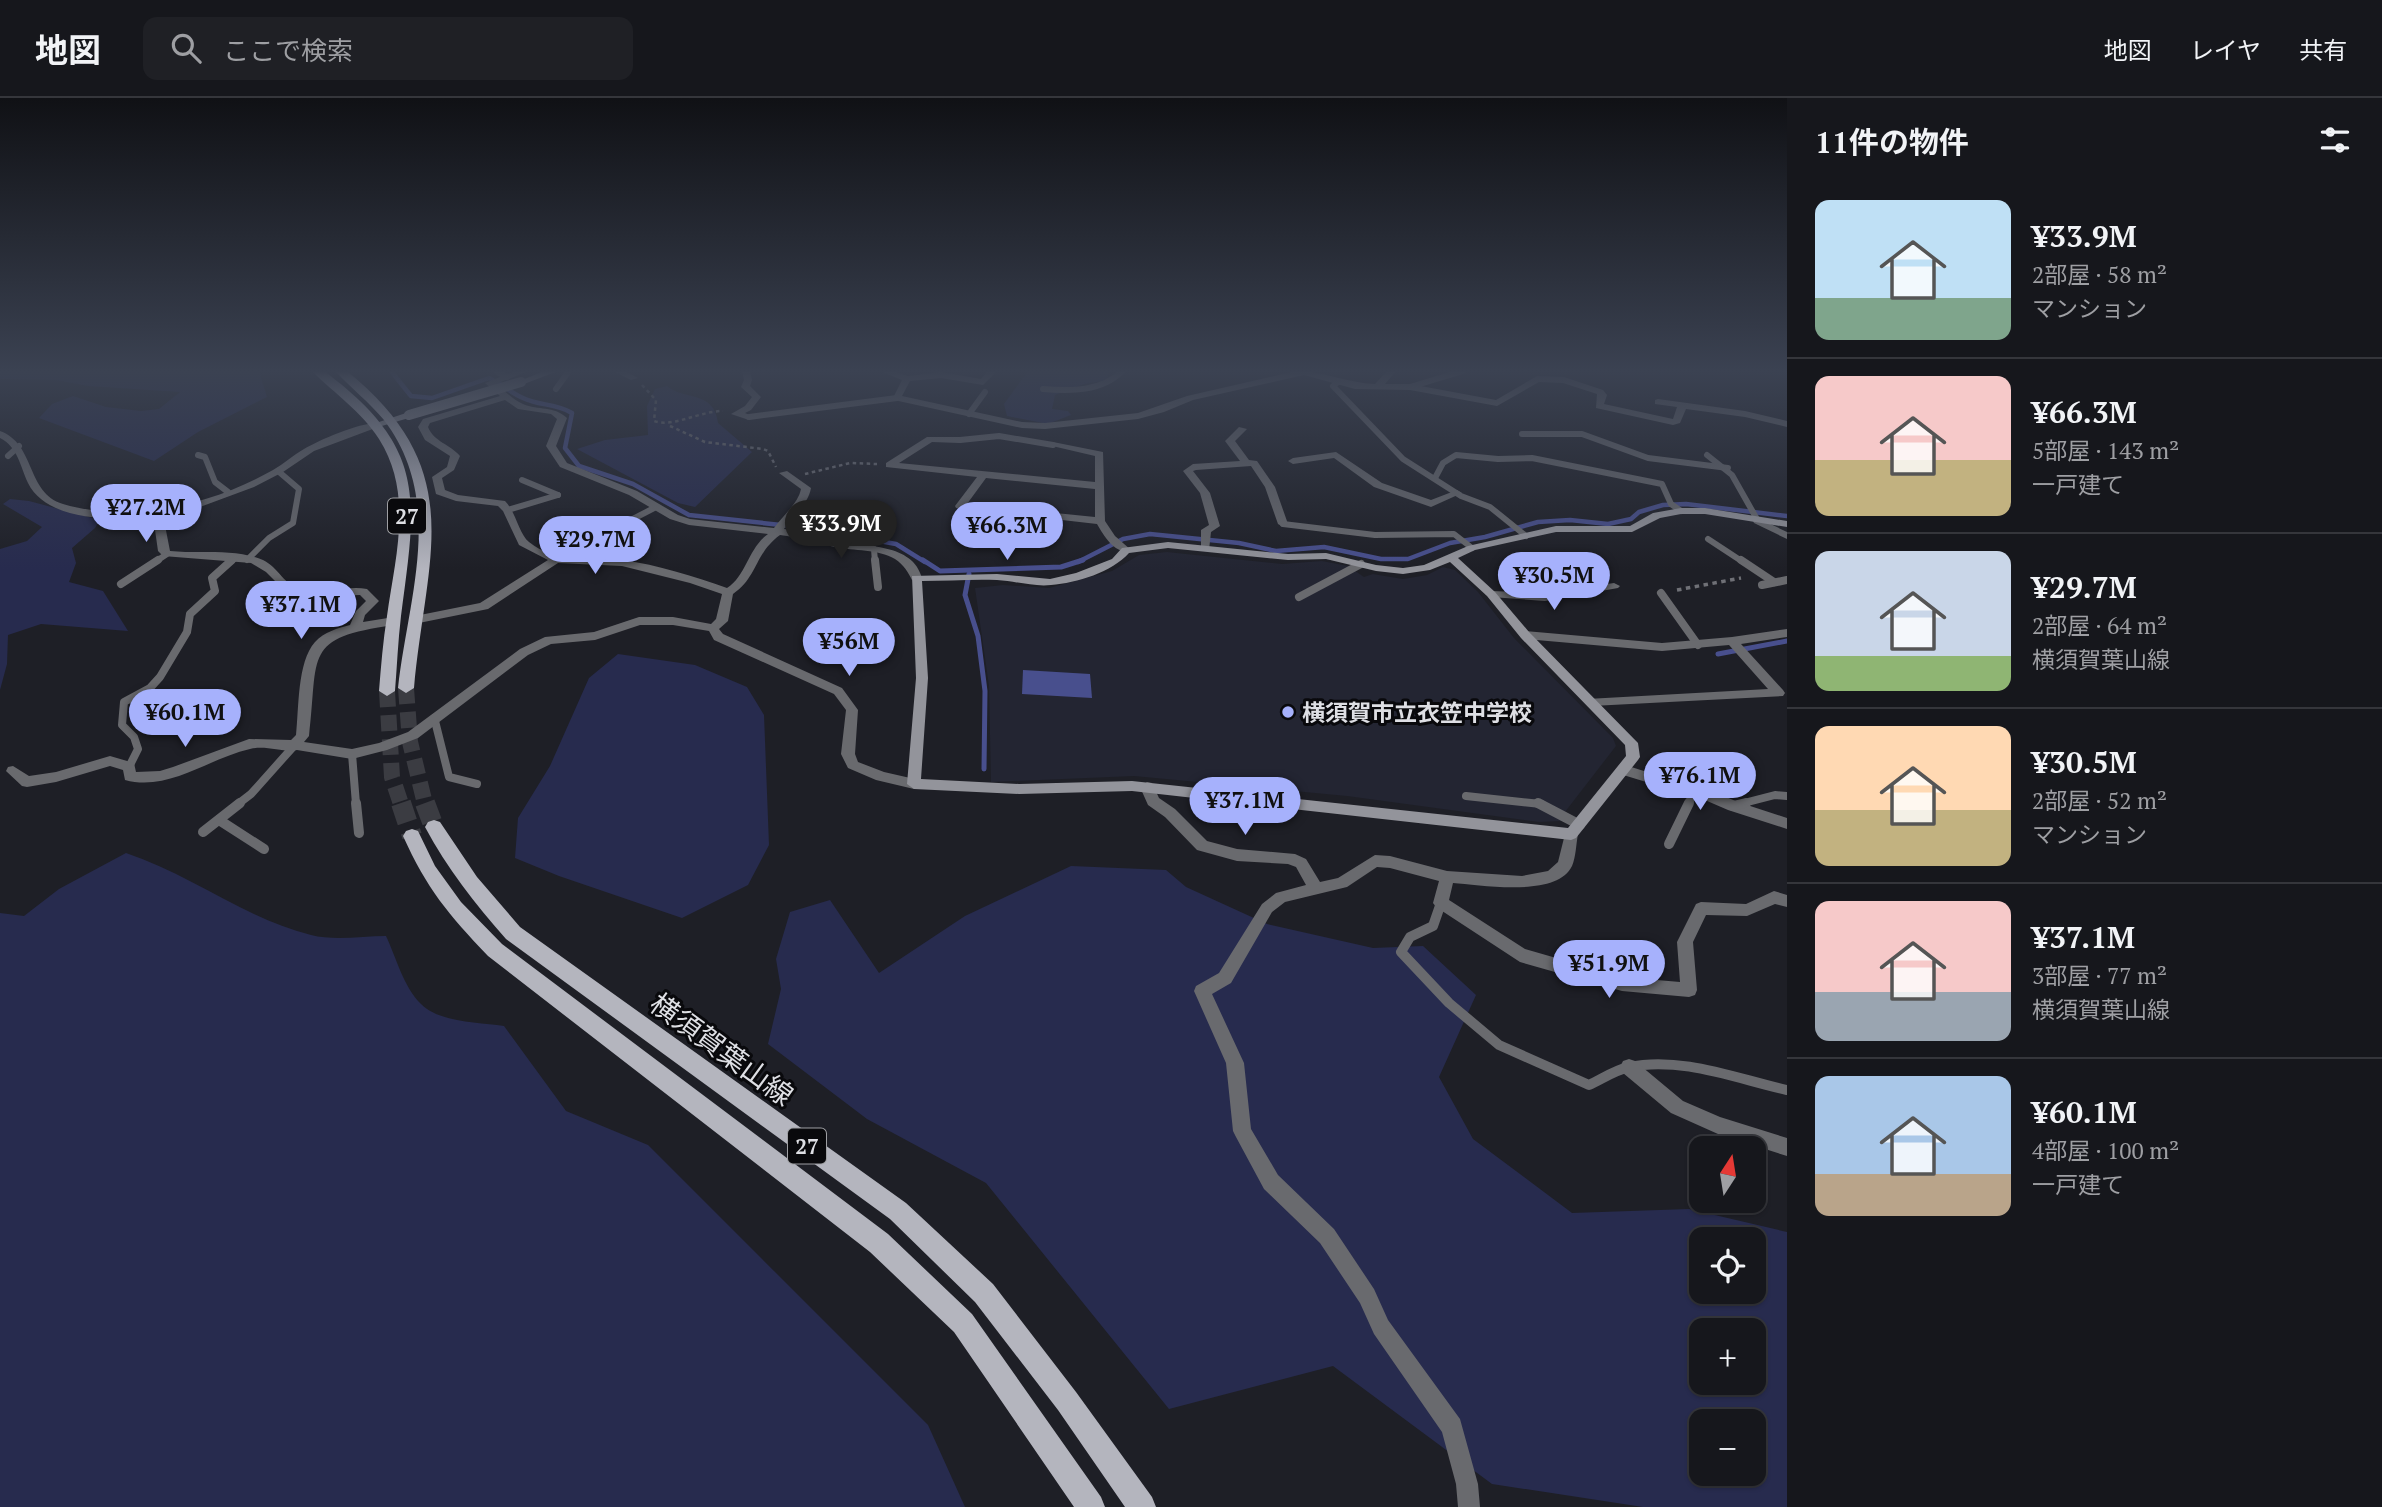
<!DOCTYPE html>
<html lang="ja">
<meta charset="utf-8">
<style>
:root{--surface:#16171c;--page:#1f2025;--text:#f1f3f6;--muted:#9e9fa3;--line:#35363b;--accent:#a6b1fc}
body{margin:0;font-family:"PT Serif","Noto Sans JP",serif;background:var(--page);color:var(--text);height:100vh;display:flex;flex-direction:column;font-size:26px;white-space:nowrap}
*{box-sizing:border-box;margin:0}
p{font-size:23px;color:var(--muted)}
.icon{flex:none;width:38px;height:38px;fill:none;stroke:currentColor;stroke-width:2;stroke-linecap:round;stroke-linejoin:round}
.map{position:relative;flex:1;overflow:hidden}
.panel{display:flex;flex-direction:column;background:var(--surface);width:595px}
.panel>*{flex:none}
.needle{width:46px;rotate:12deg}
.controls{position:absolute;left:1689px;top:1038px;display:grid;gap:14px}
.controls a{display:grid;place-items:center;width:77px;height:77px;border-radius:14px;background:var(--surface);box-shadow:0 2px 5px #0004,0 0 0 2px var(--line);font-size:35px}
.price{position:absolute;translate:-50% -60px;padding:0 16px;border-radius:24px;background:var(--accent);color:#111;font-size:23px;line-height:46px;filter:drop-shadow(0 2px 4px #0008)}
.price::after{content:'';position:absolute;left:50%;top:42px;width:21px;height:16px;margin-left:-10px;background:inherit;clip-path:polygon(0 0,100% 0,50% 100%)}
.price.active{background:#222;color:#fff}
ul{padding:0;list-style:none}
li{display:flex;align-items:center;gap:21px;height:175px;padding:0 28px}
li+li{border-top:2px solid var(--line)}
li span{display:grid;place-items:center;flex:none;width:196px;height:140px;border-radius:14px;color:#555}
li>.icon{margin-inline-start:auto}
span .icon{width:84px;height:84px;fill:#fffc;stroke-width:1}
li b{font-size:30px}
h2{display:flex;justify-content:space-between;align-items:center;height:84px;padding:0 28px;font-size:30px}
header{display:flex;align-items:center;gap:42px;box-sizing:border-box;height:98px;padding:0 35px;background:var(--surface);border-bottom:2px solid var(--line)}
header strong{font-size:33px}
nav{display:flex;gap:38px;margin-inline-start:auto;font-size:24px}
.search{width:490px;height:63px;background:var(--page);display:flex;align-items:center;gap:18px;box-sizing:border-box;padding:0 24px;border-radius:14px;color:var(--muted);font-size:26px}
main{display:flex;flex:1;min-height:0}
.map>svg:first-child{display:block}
.built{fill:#232532}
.green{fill:#272b4e;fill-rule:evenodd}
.water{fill:#484f8d}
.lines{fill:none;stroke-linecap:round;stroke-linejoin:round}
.stream-far1{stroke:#484f8d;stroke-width:4.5}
.stream{stroke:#484f8d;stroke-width:5}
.primary-tunnel-far1{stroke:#3b3c42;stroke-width:16;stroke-dasharray:16 8;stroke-linecap:butt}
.primary-tunnel{stroke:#3b3c42;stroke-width:20;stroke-dasharray:20 10;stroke-linecap:butt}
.path-far1{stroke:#6f7076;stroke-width:2.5;stroke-dasharray:3.5 3.5;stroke-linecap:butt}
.path{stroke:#6f7076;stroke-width:3.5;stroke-dasharray:4.5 4.5;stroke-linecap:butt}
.lane-far2{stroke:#696a6e;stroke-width:6}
.lane-far1{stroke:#696a6e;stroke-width:8}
.lane{stroke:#696a6e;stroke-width:10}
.street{fill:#696a6e;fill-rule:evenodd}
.secondary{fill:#93949b;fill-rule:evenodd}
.primary{fill:#b4b5be;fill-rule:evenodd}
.secondary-bridge{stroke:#93949b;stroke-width:10}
.poi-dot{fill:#a6b1fc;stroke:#09090c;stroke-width:2.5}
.labels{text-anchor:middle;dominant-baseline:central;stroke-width:6;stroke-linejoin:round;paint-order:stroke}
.shield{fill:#09090c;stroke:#9e9fa3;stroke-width:2}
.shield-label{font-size:21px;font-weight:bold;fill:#dedfe4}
.poi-label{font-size:23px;font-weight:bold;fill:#dedfe4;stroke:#09090c;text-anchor:start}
.near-street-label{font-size:28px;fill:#dedfe4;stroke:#09090c}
</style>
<header>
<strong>地図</strong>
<div class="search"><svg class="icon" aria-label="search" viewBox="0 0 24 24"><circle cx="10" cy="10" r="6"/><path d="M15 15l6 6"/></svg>ここで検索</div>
<nav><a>地図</a><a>レイヤ</a><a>共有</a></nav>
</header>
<main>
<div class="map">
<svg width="1787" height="1409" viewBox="0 0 1787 1409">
<rect width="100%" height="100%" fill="#1e1f26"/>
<path class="built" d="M1167 454 1282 466 1322 463 1348 468 1364 479 1373 476 1403 481 1427 477 1443 469 1455 472 1478 494 1514 540 1613 640 1616 648 1565 714 1561 723 1539 724 1347 698 1134 678 991 684 989 588 975 490 1003 487 1049 490 1112 473 1139 457Z"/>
<g class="green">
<path d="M0 273H259L267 299 198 334 154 363 39 320 52 306 73 298 106 309 141 313 159 311 180 294 88 288 56 282 0 281Z"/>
<path d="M1028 273H1109L1107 282 1084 286 1055 297 1052 311 1068 313 1071 317 1048 326 1007 318 1004 306Z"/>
<path d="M667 288C685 303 714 292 718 325L752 354 695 409 678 405 577 351 605 342 648 337 647 308 655 291Z"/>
<path d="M10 401 29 403 100 422 95 430 72 450 76 465 69 484 103 493 128 533 41 526 8 537 7 566 0 592V451L27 443 42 429 3 406Z"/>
<path d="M618 556 695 567 747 589 764 617 769 747 748 787 682 820 559 778 515 760 518 720 550 668 589 580Z"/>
<path d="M126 755C190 776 244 820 311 837 334 843 363 838 386 838 396 859 404 890 421 906 440 925 479 924 504 928L566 1013 648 1047 928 1327 965 1409H0V815L24 818 59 791Z"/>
<path d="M1071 768 1166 772 1186 789 1267 826 1373 850 1423 848 1476 897 1439 979 1473 1041 1572 1115 1689 1111 1787 1134V1409H1643L1492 1386 1333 1268 1169 1311 986 1085 867 1021 768 946 781 891 776 861 790 814 830 802 879 875 965 818ZM1701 1141H1754V1194H1701ZM1701 1232H1754V1284H1701ZM1701 1323H1754V1376H1701Z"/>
</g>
<path class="water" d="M1023 572 1090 576 1092 600 1022 596Z"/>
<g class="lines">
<g class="stream-far1">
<path d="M391 273 411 298 432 300 489 280C502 286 511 295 523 300 539 308 556 305 572 315L565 350 579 368 633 386 689 417 800 429 896 446 925 464"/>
<path d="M1078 464 1123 441 1150 436 1239 445 1276 453 1324 449 1381 461H1408L1450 445 1485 439 1538 424 1570 422 1608 426 1631 421 1639 414 1663 407 1686 406 1787 418"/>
</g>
<g class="stream">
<path d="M923 462 940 473 1061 469 1083 462"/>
<path d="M969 476 965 497 978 538 985 593 984 671"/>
<path d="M1718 556 1787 543"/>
</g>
<g class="primary-tunnel-far1">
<path d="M406 590 410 644 425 706"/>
<path d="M387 593 392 679 401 706"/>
</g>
<g class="primary-tunnel">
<path d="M401 705 412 738"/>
<path d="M425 705 434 729"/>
</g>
<g class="path-far1">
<path d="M642 287 656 302 654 323C673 330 699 313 723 313"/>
<path d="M670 328 705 344 763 351 768 353 776 369"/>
<path d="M805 376 850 365 877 366"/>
</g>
<path class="path" d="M1677 492 1741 480"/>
<g class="lane-far2">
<path d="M496 273 507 279"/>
<path d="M1338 284 1333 288 1403 361 1461 398 1490 409 1526 438"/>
<path d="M1410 289 1463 273"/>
<path d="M556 291 569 273"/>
<path d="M1043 291C1070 293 1102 294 1122 273"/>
<path d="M969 316 985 294"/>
<path d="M749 319 897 300"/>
<path d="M1522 336H1582L1648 360 1728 370"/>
<path d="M960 342 999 338 1053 347"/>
<path d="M198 357 205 359 215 384 228 394"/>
<path d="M1707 357 1732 377 1758 423"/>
<path d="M8 358 19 348"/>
<path d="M1435 380 1443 365 1456 357 1498 361 1532 360 1662 386 1671 406 1681 413"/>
<path d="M522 382 558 397"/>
<path d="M508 412 558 397"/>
<path d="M1283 426 1375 437 1454 436 1472 450"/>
<path d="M598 439 656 409"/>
<path d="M1708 441 1743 464"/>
<path d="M874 451 875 464"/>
<path d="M247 462 269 440 293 425 299 391 278 373"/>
<path d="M155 464 167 456"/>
<path d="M230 464 234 461"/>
</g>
<g class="lane-far1">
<path d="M875 462 878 489"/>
<path d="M1741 462 1774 484"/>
<path d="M121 486 158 462"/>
<path d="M1762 487 1787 482"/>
<path d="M1661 495 1698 547"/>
<path d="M1299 499 1361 466"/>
<path d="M435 623 449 679 477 686"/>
<path d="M352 656 356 706"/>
<path d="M129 669 138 651 134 639 122 627 124 604 150 590 160 579 187 534 190 516 215 493 212 480 232 462"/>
<path d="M1466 698 1541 706"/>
<path d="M238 706 251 696 293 649"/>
<path d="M1688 706 1695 693"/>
<path d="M1740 706 1775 697 1787 698"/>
</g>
<g class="lane">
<path d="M356 705 359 735"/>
<path d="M1538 705 1580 727"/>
<path d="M1733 708 1746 705"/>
<path d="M219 722 264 751"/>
<path d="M203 734 240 705"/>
<path d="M1669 746 1689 705"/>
<path d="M1441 805 1433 828 1410 839 1401 854 1449 905 1499 947 1589 987C1602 981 1615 972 1629 969 1681 958 1737 981 1787 992"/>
</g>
<g class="street">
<path d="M515 273H528L496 286C504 292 513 302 523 306 539 313 553 307 567 320L556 348 567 365 637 393 678 417 690 421 774 430C783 417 798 406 801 391L779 375 787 373 811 390C808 407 793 416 784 431 803 433 819 439 837 443 865 449 913 445 922 480L916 483 912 482C908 474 904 467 895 461 878 451 854 453 835 449 816 445 799 439 780 437 754 456 758 479 733 496L728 523 719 531 723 536 842 590 858 612 855 656 858 664 884 674 919 682 921 686 919 690 914 691 876 682 848 670 841 656 846 612 834 596 714 542 709 533 673 527H640L595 542 551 546 528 557 418 640 387 652 352 661 297 652C285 655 266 647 250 651 209 660 169 694 125 682L123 672 110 668 56 684 27 689 22 688 6 673 8 669 13 668 29 678 56 674 110 658 134 665 136 674 160 673 173 669 249 641 291 642 296 637C299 611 297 564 315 544 324 534 338 530 350 527L356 513 366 503 360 497 303 499 284 492 266 474 251 465 163 458 158 453 153 418C116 423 47 424 28 385 20 368 18 349 0 340V333C36 346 26 395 63 406 132 426 211 407 273 372 284 366 293 357 304 351 319 342 361 324 378 325V329L314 353 283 374 254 389 200 409 163 417 170 453C200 456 234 450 263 462 278 469 285 488 301 492 323 497 346 487 367 491L379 503 365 517 363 524 394 519 400 523 394 527C302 540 319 556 309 638L304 644 352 651 379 645 408 634 520 551 545 539 594 534 639 519H673L711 526 716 521 722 496 690 485 622 468 558 465 488 511 414 526 410 525V519L480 505 548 462 519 447 503 413 498 408 456 403 436 396 432 379 447 369 450 358 425 342 418 329 423 321 500 298 485 285ZM505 302 518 311 551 316 557 321 546 348 560 369 629 397 670 421 689 427 768 436C748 450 747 477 727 490 693 478 658 467 623 462 591 457 556 466 529 444 519 436 516 414 505 403L458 397 445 392 442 380 454 372 460 358C450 346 434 344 428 329L430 325Z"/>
<path d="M613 273H625L638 280 631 282Z"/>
<path d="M742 273H750L752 282 750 288 761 299 751 312 745 315 754 319 749 322 731 316 745 308 752 299 741 289 744 282Z"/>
<path d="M880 273H893L908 278 941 274 981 281 988 273H997L983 287 941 280 910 283 902 298 1022 324 1045 325 1138 315 1187 298 1296 273C1323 273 1348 285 1375 286L1387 273H1396L1385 286H1410L1496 302 1537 278 1564 279 1603 292 1607 297 1604 306 1673 321 1677 309 1655 306V302L1658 301 1745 313 1787 323V329L1745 319 1686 311 1680 325 1673 327 1596 310 1597 296 1563 285 1539 284 1497 308 1410 292 1355 291 1304 277 1193 302 1164 314 1138 321 1045 331 1022 330 894 302 893 300 902 282Z"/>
<path d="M1239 329 1247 331 1235 343 1249 362 1257 363 1275 389 1288 426 1283 429 1278 426 1265 389 1251 368 1196 372 1193 373 1210 395 1220 428 1211 434 1209 452H1201V432L1209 427 1200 395 1183 373 1193 366 1240 363 1225 343Z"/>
<path d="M927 339H960L965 342 960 345 932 344 899 365 1095 384V358L1048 347 1053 344 1103 354 1105 423 1115 438 1131 452 1130 454C1114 455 1104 438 1097 426L956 410 955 408 977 379 886 369V365ZM986 380 1095 391V419L967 406Z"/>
<path d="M1336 354 1382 385 1431 402 1457 392 1462 395 1431 409 1374 389 1334 360 1293 366 1288 363 1293 360Z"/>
<path d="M1758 420 1787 434V441L1754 425 1753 423Z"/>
<path d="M1614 485 1620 488 1618 490 1545 503 1491 499 1485 496 1491 493 1545 495Z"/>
<path d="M1787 531V539L1741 546 1783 592 1785 595 1783 598 1592 608 1586 604 1587 601 1768 591 1729 547 1662 553 1525 541 1519 537 1525 533 1662 545 1732 539Z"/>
<path d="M1625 667 1669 681H1683L1738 704 1787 720V731L1728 712 1677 690 1669 691 1620 676 1618 672 1620 668Z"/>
<path d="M1147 684 1152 685 1159 700 1175 711 1207 743 1237 751 1295 756 1306 761 1320 784 1338 780 1375 757 1390 758 1447 773 1522 778 1548 773 1558 764 1566 732H1576L1578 736C1576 746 1576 759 1572 768 1557 800 1481 787 1453 785L1449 802 1525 851 1622 879 1680 884 1677 844 1696 806 1701 804 1746 806 1774 793 1787 797V809L1775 806 1747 818 1706 817 1693 844 1697 892 1695 897 1689 899 1622 893 1520 864 1436 809 1433 805 1439 783 1390 770 1377 769 1347 789 1285 804 1272 814 1231 885 1212 896 1244 965 1251 1031 1278 1077 1334 1131 1374 1191 1388 1222 1460 1321 1478 1386 1480 1409H1458L1456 1386 1442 1334 1374 1236 1360 1205 1320 1145 1264 1091 1236 1039 1233 1033 1226 965 1194 893 1196 888 1219 875 1262 806 1276 795 1306 787 1296 769 1288 766 1237 763 1197 752 1165 719 1148 707 1140 689Z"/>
<path d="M1629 961 1635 963 1683 1003 1720 1019 1787 1040V1058L1718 1036 1671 1015 1623 975 1620 969 1623 963Z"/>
</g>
<g class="secondary">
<path d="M544 273H558L524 286 517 284Z"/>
<path d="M409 314 412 315V319L375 330 370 327Z"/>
<path d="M1681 410H1705L1787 423V429L1705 416H1681L1660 420 1632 434H1556L1475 452 1458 460 1495 494 1529 534 1638 645 1640 659 1638 662 1576 740 1571 742 1132 693 1019 696 914 691 907 686 916 580 912 478 997 476 1050 481 1076 475 1112 461 1122 450 1168 444 1288 456 1326 455 1376 467 1403 470 1424 467 1468 448 1556 428H1630L1653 415ZM1168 450 1288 462 1326 461 1376 473 1403 476 1430 472 1450 464 1487 498 1521 540 1625 647 1626 658 1568 730 1132 683 1019 686 921 681 928 580 922 483C947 483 972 481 997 482 1015 483 1034 489 1051 487 1077 485 1112 474 1129 455Z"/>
</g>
<g class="primary">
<path d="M312 273H324C429 351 416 402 401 518 398 543 397 568 395 593L387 598 379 593C381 568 383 543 387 518 395 460 414 396 379 341 361 313 335 296 312 273Z"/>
<path d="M335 273H347C470 373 426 457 414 590L406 595 398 590C408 499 446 404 384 322 369 304 351 290 335 273Z"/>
<path d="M434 722 440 724 477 779 520 829 906 1105 993 1186 1076 1294 1152 1399 1156 1409H1125L1058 1312 975 1204 890 1121 506 841C475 806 447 770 425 729L428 724Z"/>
<path d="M412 731 418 733 435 768 461 804 502 846 888 1136 972 1216 1101 1399 1105 1409H1074L954 1234 870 1154 488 858C448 816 427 791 403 738L406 733Z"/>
</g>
<path class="secondary-bridge" d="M409 317 521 284"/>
</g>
<linearGradient id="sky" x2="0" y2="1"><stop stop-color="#101115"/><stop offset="0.58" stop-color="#3b4252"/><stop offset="1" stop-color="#3b4252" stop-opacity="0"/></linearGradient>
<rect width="1787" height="471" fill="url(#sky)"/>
<circle class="poi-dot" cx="1288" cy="614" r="7"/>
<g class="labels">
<g class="shield">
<rect x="388" y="400.5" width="38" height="35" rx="5"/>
<rect x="788" y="1030.5" width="38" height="35" rx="5"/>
</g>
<g class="shield-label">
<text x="407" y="418">27</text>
<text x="807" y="1048">27</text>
</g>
<g class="poi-label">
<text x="1302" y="614">横須賀市立衣笠中学校</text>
</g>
<g class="near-street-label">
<text transform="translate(722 951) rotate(36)">横須賀葉山線</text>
</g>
</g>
</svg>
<div class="controls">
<a><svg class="needle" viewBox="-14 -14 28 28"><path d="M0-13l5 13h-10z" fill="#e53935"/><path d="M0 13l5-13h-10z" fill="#9e9fa3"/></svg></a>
<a><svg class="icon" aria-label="locate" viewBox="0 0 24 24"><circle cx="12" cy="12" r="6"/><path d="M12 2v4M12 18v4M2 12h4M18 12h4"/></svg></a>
<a>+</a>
<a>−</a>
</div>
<b class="price" style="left:146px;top:446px">¥27.2M</b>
<b class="price active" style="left:841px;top:462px">¥33.9M</b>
<b class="price" style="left:1007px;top:464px">¥66.3M</b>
<b class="price" style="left:595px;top:478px">¥29.7M</b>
<b class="price" style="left:1554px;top:514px">¥30.5M</b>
<b class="price" style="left:301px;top:543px">¥37.1M</b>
<b class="price" style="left:849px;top:580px">¥56M</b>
<b class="price" style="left:185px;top:651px">¥60.1M</b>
<b class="price" style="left:1700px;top:714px">¥76.1M</b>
<b class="price" style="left:1245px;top:739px">¥37.1M</b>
<b class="price" style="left:1609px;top:902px">¥51.9M</b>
</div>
<section class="panel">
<h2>11件の物件<svg class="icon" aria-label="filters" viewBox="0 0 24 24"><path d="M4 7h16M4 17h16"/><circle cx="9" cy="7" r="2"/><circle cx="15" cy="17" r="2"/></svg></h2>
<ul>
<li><span style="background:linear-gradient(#bfe0f5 70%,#7fa58c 0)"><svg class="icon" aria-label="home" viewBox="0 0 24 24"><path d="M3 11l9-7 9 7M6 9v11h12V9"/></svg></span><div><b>¥33.9M</b><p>2部屋 · 58 m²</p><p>マンション</p></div></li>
<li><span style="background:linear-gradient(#f6c9c9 60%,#c2b280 0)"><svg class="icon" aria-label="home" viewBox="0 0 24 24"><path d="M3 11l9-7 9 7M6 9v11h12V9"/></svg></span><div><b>¥66.3M</b><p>5部屋 · 143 m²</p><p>一戸建て</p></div></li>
<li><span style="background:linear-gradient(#c9d6e8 75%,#8fb573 0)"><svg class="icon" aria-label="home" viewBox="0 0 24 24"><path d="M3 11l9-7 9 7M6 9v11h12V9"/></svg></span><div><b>¥29.7M</b><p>2部屋 · 64 m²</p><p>横須賀葉山線</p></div></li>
<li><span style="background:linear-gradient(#ffd9b3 60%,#c2b280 0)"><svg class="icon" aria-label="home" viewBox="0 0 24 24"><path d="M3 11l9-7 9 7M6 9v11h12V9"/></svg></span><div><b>¥30.5M</b><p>2部屋 · 52 m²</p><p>マンション</p></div></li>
<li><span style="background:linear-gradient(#f6c9c9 65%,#9aa5b1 0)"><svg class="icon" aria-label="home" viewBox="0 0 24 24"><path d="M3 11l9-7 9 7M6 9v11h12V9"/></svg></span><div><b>¥37.1M</b><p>3部屋 · 77 m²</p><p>横須賀葉山線</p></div></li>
<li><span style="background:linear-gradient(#a9c7e8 70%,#b9a48a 0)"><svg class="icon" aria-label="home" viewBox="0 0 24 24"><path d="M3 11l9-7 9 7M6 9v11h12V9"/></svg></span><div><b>¥60.1M</b><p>4部屋 · 100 m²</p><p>一戸建て</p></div></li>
</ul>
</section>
</main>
